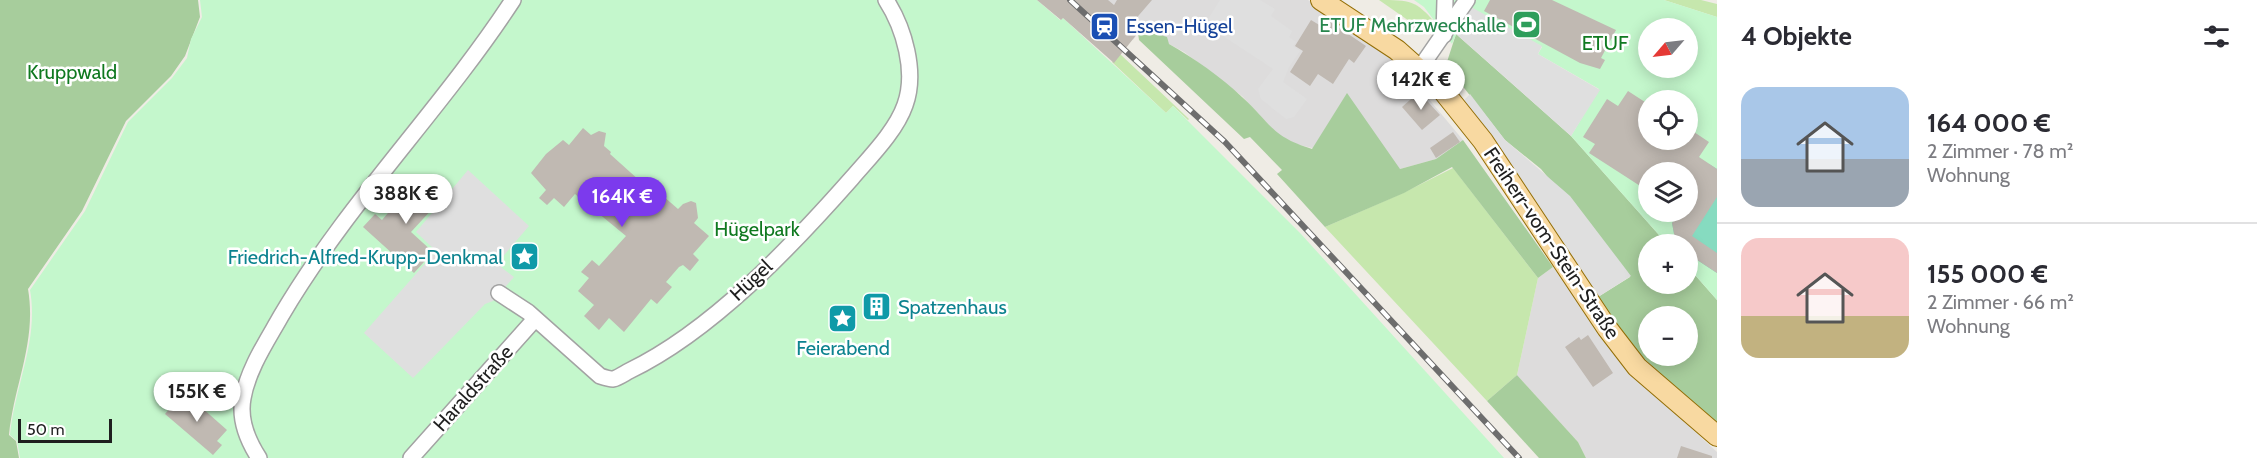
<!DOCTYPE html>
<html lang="de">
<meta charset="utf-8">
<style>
:root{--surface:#fff;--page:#f2f2f3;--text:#2b2b33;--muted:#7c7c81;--line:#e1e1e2;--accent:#7c3aed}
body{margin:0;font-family:Cabin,sans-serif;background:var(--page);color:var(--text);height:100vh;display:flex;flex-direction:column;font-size:22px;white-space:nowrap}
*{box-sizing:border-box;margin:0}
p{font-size:20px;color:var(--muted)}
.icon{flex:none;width:33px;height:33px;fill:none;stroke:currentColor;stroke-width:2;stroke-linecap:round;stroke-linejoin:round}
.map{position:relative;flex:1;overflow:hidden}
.side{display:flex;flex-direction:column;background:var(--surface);width:540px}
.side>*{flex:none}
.needle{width:39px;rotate:242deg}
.controls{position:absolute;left:1638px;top:18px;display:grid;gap:12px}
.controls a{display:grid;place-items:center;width:60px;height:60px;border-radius:50%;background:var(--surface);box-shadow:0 3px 15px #0003;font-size:30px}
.scale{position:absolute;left:18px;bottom:15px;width:94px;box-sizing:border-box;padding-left:6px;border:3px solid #1f1f1f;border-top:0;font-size:16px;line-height:21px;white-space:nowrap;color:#1f1f1f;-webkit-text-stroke:4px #fff;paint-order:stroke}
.price{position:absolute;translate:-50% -51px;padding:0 14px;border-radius:21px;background:#fff;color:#222;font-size:20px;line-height:39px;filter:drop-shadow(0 2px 3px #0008)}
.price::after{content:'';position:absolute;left:50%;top:36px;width:18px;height:14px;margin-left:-9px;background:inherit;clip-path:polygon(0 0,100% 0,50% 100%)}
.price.on{background:var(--accent);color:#fff}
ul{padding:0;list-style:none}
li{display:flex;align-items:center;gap:18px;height:150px;padding:0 24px}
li+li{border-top:2px solid var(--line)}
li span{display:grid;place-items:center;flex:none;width:168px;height:120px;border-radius:18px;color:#555}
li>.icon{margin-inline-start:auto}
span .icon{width:72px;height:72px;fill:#fffc;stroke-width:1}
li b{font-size:26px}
h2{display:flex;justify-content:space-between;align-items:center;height:72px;padding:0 24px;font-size:26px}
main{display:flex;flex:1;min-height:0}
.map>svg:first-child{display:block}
.residential{fill:#dddcdc}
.grass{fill:#c6e7ad}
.forest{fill:#a7cd9c;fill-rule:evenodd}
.park{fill:#c4f7cc;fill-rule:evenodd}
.pitch{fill:#86dbc0}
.parking{fill:#dfdfdf}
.building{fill:#c0b9b2}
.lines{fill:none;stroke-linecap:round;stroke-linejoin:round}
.minor-casing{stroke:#a3a3a3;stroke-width:18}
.major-casing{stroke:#936e06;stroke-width:22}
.minor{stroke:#fff;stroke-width:15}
.major{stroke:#f8d9a1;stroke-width:20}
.rail-casing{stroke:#6d6d6d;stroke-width:6}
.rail{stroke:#fff;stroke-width:4;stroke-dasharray:11;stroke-linecap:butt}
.labels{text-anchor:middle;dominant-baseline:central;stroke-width:5;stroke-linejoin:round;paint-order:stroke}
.leisure-label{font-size:20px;fill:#27864d;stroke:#fff;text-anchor:end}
.transit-label{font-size:20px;fill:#164399;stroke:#fff;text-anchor:start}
.park-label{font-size:20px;fill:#107920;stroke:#fff}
.street-label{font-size:20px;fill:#1f1f1f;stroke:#fff}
.culture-label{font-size:20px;fill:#0d838f;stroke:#fff;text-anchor:end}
</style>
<main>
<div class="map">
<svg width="1717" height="458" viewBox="0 0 1717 458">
<rect width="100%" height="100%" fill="#efece5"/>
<g class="residential">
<path d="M1092 0H1308L1416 69 1417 85 1463 140 1436 159 1400 169 1287 142 1277 134 1242 96 1184 52 1141 29 1133 40Z"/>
<path d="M1553 267 1627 369 1717 452V458H1586L1578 442 1517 375 1538 278Z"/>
</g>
<g class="grass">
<path d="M1379 0C1410 0 1416 0 1436 24L1412 23Z"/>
<path d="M1664 0H1701L1717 4V17Z"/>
<path d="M1120 54 1189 119 1188 120 1173 106 1166 113 1112 62Z"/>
<path d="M1453 168 1538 278 1517 375 1487 401 1325 227 1403 193Z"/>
</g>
<g class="forest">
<path d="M0 0H198L200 17 185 56 171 76 126 121 82 211 28 289C37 342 14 384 9 435L16 441 19 458H0Z"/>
<path d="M1141 29 1167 37 1169 44C1194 58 1221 77 1242 97 1272 124 1270 136 1312 149L1347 93 1400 169 1436 159 1463 140 1553 267 1538 278 1452 167 1404 193 1325 227 1277 174 1282 170 1250 137 1244 139 1139 40 1138 33Z"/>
<path d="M1456 34 1571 136 1667 244H1648V284H1688V267L1717 300V424L1630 346 1598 297 1630 277 1541 169 1505 140 1446 65ZM1648 316H1688V356H1648Z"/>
<path d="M1517 375 1578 442 1586 458H1539L1487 401Z"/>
</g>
<g class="park">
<path d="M200 0H1037L1060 20 1063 18 1166 113 1173 106 1301 234 1504 458H20L17 441 10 435C15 385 39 340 30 290L85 211 128 122 172 78 187 58 191 39 202 17Z"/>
<path d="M1414 0H1664L1717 17V300L1688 267V244H1667L1571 136 1599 89 1538 54 1542 47 1463 19 1452 44 1424 7ZM1648 28H1688V68H1648ZM1648 100H1688V140H1648ZM1648 172H1688V212H1648Z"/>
</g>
<path class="pitch" d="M1709 164 1717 169V273L1688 254V244H1676L1672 223 1679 212H1688V199Z"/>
<g class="parking">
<path d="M1220 0H1260L1275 9 1271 16 1292 31 1289 37 1296 42 1293 46 1300 51 1289 67 1283 82 1307 99 1294 117 1286 119 1261 99 1258 89 1273 69 1205 24Z"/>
<path d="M1471 7 1542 46 1538 54 1600 90 1571 136 1456 34Z"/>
<path d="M1470 94 1505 140 1570 196 1631 276 1598 297 1464 100Z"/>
<path d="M468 170 529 226 500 260 502 268 514 277 493 301 485 304 413 378 364 333 436 251 416 232Z"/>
</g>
<g class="building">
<path d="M1037 0H1108L1114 5 1117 0H1152L1133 22 1141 29 1114 63 1063 18 1061 20Z"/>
<path d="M1490 0H1552L1616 30 1601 58 1605 60 1600 69 1580 63 1484 11Z"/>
<path d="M1326 19 1366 46 1354 63 1349 59 1333 84 1318 74 1310 86 1290 72 1303 51 1295 46 1311 20 1321 26Z"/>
<path d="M1628 91 1648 104V140H1688V128L1709 142 1699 157 1717 169V197L1692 236 1717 253V273L1688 254V244H1676L1672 223 1679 212H1688V172H1648V191L1589 153 1595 144 1583 137 1607 99 1618 106Z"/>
<path d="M1419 92 1440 115 1422 130 1402 107Z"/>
<path d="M583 128 591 135 599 131 606 133 604 146 611 152 610 154 660 199 663 196 678 209 683 204 691 201 696 203 698 218 694 223 709 236 693 254 699 260 690 271 683 265 679 267 666 282 672 287 657 304 651 299 624 332 609 318 599 330 584 316 594 305 578 291 589 278 581 272 592 260 599 266 626 236 575 194 564 207 554 198 547 205 539 198 546 190 531 173 546 154 563 140 569 145Z"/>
<path d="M1453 132 1460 142 1436 158 1430 148Z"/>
<path d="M420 181 433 192 437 186 446 194 411 232 433 252 414 273 363 227 375 214 382 220 405 193Z"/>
<path d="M1588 335 1613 373 1593 387 1565 347 1579 337 1581 340Z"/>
<path d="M184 392 227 430 217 441 222 445 213 455 165 414Z"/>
<path d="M1681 446 1712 456V458H1677Z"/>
</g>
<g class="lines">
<defs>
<g id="minor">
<path d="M1444 35 1445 0"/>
<path d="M1420 68 1467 0"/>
<path d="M499 293 528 312 600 376C603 377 609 379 613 379 618 378 625 373 629 371 712 331 792 246 852 178 870 157 896 131 905 105 917 72 904 28 886 0"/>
<path d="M259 458C248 441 239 419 243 398 248 369 267 341 281 316 348 202 441 110 513 0"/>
<path d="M411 458 535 319"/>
</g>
<path id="major" d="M1321 0 1397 50 1443 91 1483 141 1607 328 1637 367 1717 436"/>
</defs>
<use href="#minor" class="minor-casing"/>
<use href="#major" class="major-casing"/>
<use href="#minor" class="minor"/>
<use href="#major" class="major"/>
<defs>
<path id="rail" d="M1070 0 1225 142 1519 458"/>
</defs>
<use href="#rail" class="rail-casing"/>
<use href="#rail" class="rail"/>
</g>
<defs>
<symbol id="stadium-square" viewBox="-11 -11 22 22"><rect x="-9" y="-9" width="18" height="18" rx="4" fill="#2e9e5b" stroke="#fff"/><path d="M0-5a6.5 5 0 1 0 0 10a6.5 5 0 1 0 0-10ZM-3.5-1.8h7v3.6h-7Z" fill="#fff"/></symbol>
<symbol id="station-square" viewBox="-11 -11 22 22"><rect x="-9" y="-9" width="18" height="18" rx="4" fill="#1a4fb4" stroke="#fff"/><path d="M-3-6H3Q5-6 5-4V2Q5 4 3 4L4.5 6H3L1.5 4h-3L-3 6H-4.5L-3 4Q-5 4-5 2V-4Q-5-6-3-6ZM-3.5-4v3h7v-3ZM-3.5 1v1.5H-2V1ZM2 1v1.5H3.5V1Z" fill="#fff"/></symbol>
<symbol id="sight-square" viewBox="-11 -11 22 22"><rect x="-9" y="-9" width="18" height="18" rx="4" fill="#0f9aa8" stroke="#fff"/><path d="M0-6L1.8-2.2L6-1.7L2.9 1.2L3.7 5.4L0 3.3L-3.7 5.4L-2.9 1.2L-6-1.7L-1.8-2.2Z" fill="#fff"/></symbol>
<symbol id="building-square" viewBox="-11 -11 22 22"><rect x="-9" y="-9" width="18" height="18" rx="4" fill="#0f9aa8" stroke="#fff"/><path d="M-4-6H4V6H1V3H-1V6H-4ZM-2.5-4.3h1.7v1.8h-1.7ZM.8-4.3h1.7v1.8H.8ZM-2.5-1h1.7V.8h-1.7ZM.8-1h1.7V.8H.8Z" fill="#fff"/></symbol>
</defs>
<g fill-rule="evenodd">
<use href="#stadium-square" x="1510" y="8" width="33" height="33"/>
<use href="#station-square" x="1088" y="10" width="33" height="33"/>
<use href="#sight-square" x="508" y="240" width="33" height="33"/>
<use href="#building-square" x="860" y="290" width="33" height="33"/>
<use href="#sight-square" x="826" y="302" width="33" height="33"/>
</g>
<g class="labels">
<g class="leisure-label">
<text x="1506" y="25">ETUF Mehrzweckhalle</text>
</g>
<g class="transit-label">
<text x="1126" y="26">Essen-Hügel</text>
</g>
<g class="park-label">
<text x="1605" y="43">ETUF</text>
<text x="72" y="72">Kruppwald</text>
<text x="757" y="229">Hügelpark</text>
</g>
<g class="street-label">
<text transform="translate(1552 243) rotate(56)">Freiherr-vom-Stein-Straße</text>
<text transform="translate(751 280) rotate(-43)">Hügel</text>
<text transform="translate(473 388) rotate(-48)">Haraldstraße</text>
</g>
<g class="culture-label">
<text x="503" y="257">Friedrich-Alfred-Krupp-Denkmal</text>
<text x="898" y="307" text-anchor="start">Spatzenhaus</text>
<text x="843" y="348" text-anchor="middle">Feierabend</text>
</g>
</g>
</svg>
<div class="controls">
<a><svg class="needle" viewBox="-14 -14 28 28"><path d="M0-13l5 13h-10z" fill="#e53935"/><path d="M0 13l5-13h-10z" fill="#7c7c81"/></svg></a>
<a><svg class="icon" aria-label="locate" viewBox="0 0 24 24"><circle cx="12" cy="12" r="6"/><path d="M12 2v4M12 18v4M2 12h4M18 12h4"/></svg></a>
<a><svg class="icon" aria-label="layers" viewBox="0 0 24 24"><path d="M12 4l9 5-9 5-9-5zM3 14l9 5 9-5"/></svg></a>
<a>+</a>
<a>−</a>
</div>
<div class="scale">50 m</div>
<b class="price" style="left:1421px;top:111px">142K €</b>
<b class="price" style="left:406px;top:225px">388K €</b>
<b class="price on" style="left:622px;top:228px">164K €</b>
<b class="price" style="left:197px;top:423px">155K €</b>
</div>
<section class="side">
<h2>4 Objekte<svg class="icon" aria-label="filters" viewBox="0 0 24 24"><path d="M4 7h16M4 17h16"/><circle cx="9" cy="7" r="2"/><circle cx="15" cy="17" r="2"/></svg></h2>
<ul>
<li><span style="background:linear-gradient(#a9c7e8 60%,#9aa5b1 0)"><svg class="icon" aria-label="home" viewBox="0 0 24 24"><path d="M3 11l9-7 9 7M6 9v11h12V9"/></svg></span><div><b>164 000 €</b><p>2 Zimmer · 78 m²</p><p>Wohnung</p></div></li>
<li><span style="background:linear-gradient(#f6c9c9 65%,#c2b280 0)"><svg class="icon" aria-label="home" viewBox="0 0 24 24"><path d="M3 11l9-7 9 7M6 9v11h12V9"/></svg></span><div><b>155 000 €</b><p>2 Zimmer · 66 m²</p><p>Wohnung</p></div></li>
</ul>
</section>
</main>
